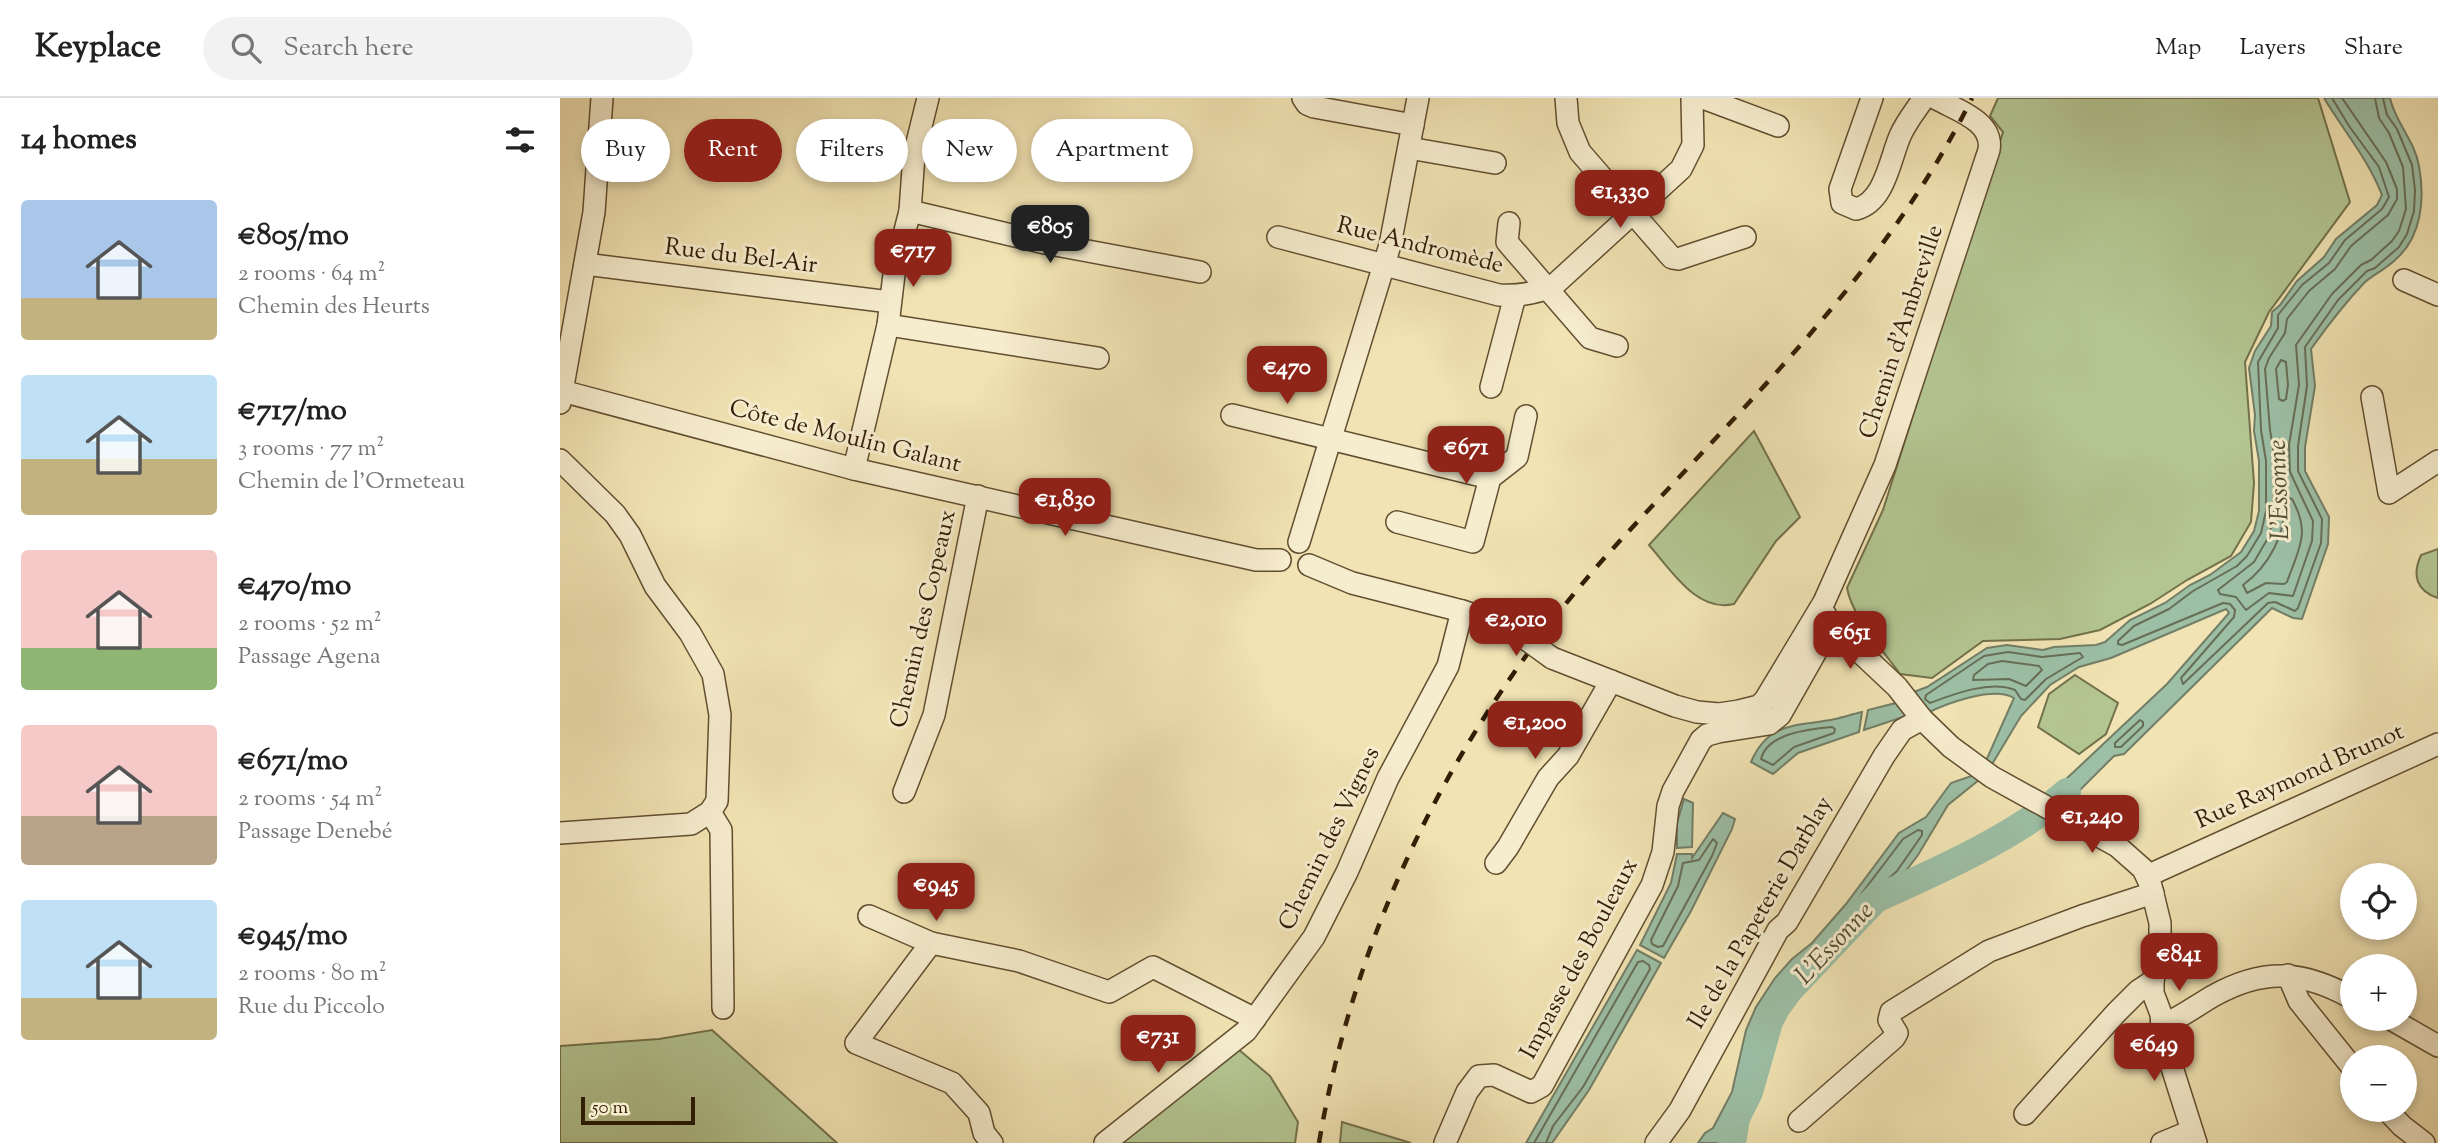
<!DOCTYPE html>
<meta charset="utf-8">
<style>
:root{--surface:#fff;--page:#f2f2f2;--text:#222;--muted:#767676;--line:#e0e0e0;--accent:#8f2418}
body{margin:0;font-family:"Sorts Mill Goudy",serif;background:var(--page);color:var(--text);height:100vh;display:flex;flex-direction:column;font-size:26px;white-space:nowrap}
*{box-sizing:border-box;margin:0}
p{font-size:23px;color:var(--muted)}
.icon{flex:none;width:38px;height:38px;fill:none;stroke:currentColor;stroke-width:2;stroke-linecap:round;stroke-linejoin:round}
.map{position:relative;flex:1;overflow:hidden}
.panel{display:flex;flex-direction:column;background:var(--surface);width:560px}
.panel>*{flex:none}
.top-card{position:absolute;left:21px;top:21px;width:665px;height:63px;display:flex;gap:14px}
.controls{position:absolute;left:1780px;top:765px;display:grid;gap:14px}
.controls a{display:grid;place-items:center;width:77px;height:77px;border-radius:50%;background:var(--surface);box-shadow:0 4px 10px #0003;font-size:35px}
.scale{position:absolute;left:21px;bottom:18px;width:114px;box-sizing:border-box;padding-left:7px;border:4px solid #321d05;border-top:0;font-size:19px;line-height:24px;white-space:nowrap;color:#321d05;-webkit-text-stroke:5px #f6edce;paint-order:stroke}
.price{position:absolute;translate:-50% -60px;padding:0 16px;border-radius:14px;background:var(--accent);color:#fff;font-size:23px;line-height:46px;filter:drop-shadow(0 2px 4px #0008)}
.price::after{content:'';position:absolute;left:50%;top:42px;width:21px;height:16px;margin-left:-10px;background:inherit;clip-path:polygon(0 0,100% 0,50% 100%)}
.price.current{background:#222;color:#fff}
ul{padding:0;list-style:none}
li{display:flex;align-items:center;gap:21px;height:175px;padding:0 21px}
li span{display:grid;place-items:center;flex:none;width:196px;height:140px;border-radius:7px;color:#555}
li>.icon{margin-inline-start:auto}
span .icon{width:84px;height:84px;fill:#fffc;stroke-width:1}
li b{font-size:30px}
h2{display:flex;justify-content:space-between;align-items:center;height:84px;padding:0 21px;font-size:30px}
.pill{padding:0 24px;border-radius:32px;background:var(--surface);box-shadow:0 4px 10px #0003;font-size:24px;line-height:63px}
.pill.current{background:var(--accent);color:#fff}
header{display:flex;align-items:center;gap:42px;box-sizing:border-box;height:98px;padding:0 35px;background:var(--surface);border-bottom:2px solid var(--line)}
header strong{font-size:33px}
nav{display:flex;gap:38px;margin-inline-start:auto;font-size:24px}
.search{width:490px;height:63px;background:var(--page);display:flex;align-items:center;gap:18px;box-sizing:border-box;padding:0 24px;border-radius:38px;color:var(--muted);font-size:26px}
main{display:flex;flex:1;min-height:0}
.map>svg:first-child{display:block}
.green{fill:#b3c591;stroke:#72714b;stroke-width:2}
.water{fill:#9cbfa6;stroke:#727e66;stroke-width:2}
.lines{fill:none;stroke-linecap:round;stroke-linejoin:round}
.shore{stroke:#676e56;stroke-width:2}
.river{stroke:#9cbfa6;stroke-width:28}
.minor-casing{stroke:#624e30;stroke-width:24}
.minor{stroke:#f6edce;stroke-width:21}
.rail{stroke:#321d05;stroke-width:4.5;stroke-dasharray:12 12;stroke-linecap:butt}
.minor-bridge-casing{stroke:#624e30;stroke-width:24;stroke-linecap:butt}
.minor-bridge{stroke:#f6edce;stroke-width:21}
.labels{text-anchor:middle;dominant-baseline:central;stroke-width:6;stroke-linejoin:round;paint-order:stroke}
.street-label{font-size:24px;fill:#321d05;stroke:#f6edce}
.water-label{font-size:26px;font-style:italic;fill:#524e35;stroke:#f6edce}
</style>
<header>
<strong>Keyplace</strong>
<div class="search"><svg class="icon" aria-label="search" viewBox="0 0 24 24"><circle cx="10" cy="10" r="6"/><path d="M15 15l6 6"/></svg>Search here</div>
<nav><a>Map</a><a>Layers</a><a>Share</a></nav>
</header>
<main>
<section class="panel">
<h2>14 homes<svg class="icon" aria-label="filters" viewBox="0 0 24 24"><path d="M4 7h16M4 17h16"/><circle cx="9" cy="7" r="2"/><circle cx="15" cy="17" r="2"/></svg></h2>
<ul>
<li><span style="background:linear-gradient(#a9c7e8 70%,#c2b280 0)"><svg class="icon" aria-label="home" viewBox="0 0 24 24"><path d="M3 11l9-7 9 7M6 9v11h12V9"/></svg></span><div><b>€805/mo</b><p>2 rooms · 64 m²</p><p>Chemin des Heurts</p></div></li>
<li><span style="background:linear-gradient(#bfe0f5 60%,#c2b280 0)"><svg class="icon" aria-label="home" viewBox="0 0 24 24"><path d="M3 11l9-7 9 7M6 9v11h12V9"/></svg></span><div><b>€717/mo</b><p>3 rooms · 77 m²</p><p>Chemin de l'Ormeteau</p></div></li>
<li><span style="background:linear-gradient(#f6c9c9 70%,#8fb573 0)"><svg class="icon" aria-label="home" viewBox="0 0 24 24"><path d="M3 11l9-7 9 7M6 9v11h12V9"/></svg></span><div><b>€470/mo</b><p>2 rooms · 52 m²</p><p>Passage Agena</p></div></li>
<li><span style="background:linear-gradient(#f6c9c9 65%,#b9a48a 0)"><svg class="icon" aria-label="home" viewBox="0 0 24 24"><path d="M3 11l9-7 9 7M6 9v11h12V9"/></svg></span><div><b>€671/mo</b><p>2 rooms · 54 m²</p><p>Passage Denebé</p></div></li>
<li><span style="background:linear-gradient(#bfe0f5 70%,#c2b280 0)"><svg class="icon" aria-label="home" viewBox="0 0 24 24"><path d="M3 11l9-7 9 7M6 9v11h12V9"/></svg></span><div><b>€945/mo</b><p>2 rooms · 80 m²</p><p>Rue du Piccolo</p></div></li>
</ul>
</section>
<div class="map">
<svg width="1878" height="1045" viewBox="0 0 1878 1045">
<rect width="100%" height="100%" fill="#f1e3b3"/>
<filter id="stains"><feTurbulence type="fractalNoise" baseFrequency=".00286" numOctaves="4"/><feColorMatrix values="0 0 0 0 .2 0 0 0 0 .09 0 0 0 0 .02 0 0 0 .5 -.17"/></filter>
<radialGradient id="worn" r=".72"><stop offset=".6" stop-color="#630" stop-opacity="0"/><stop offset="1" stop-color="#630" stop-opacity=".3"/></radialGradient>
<g class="green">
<path d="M1438 0H1758L1790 104 1709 214 1685 264 1694 385 1691 424 1671 458 1627 482 1590 506 1540 532 1500 541 1423 543 1372 580 1340 576C1323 552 1292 519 1287 490L1323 412 1443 34 1430 18Z"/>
<path d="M1194 333 1240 419 1216 443 1174 506C1137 515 1111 472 1089 447Z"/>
<path d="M1878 451V500C1856 493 1852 477 1861 457Z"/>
<path d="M1515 577 1558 605 1546 636 1519 656 1478 629 1489 596Z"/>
<path d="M152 932 277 1045H0V948L99 941Z"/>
<path d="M678 951 710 978 738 1024 735 1045H558Z"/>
<path d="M782 1024 851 1045H780Z"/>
</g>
<g class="water">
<path d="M1764 0H1830C1835 24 1855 43 1859 68 1865 101 1862 139 1835 162 1826 171 1814 176 1805 184 1785 205 1768 227 1751 251L1755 288 1745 349V373L1769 419 1768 446 1742 521 1733 520 1712 510 1564 656 1554 658 1502 710 1487 699 1607 586 1669 515 1666 511 1551 560 1519 569 1490 587 1461 618 1431 668 1425 665 1454 600C1433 588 1388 605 1367 615L1351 595 1367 589 1427 550 1447 547 1483 552 1494 549 1536 547 1545 544 1570 522 1605 505 1630 487 1650 477 1681 454 1694 433 1699 413V363L1694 333 1695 317 1689 270 1695 253 1711 228 1712 214 1720 207 1737 183 1764 159 1776 141 1817 107 1822 97C1808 61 1784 33 1764 0Z"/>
<path d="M1340 604 1349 617 1304 632 1308 612Z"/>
<path d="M1302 614 1299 634 1238 655 1213 676 1191 664C1209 622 1238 629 1275 621 1284 619 1293 616 1302 614Z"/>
<path d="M1414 677 1420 681 1388 707 1358 757 1342 778 1301 816 1230 891 1219 905 1209 924 1189 994 1176 1020 1172 1045H1138L1145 1035 1153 1030 1172 994 1186 932 1196 909 1215 880 1232 861 1252 845 1286 806 1339 735 1366 719 1391 685Z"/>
<path d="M1124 701 1133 705 1132 749 1117 750V725Z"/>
<path d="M1163 715 1175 721 1172 731 1131 813 1104 860 1080 847 1111 785 1117 756H1132V760Z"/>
<path d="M1077 852 1101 865 1029 992 992 1045H966Z"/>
</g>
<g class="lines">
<g class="shore">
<path d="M1772 0 1789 28 1819 69 1829 99 1822 111 1785 142 1769 165 1742 187 1718 217V230L1698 264 1701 332 1706 363V413L1701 435 1687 458 1677 468 1633 493 1609 511 1574 528 1558 543V546L1562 547 1663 505 1670 506 1675 512 1674 519 1621 580 1623 586 1708 505 1715 504 1735 513 1738 510 1761 445 1762 421 1738 373V348L1747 288 1745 249 1778 202 1807 173 1815 170 1839 149 1847 136 1854 113 1855 92 1852 67 1837 31 1827 17 1823 0"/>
<path d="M1782 0 1826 64 1837 91V101L1828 117 1791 148 1775 171 1749 193 1727 221 1725 235 1709 260 1705 271 1710 332 1715 363 1713 423 1708 440 1694 464 1658 492 1660 496 1676 499 1686 512 1709 495 1733 498 1752 443 1753 423 1730 374 1729 347 1739 287 1736 247 1772 196 1801 167 1811 162 1832 143 1839 133 1846 111 1843 69 1829 35 1819 20 1815 0"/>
<path d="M1721 262 1726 264 1728 287 1726 301 1723 303 1719 301 1716 271Z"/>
<path d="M1728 400 1732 401C1751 435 1739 450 1727 484L1724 486 1706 485 1687 495 1683 487C1710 467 1725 437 1725 403Z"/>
<path d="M1448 554 1482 559 1520 555 1523 559 1486 581 1465 602 1461 601 1455 592C1430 582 1394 596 1370 605L1365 601 1366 597 1424 558Z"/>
<path d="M1442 563 1479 568 1482 572 1466 588 1449 581 1413 582 1414 577 1428 566Z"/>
<path d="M1580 622 1583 624V628L1561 649H1555V645Z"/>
<path d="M1272 629 1275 631 1274 635 1234 649 1213 667 1201 661C1207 635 1250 631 1272 629Z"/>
<path d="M1358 732 1362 733V737L1337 773 1305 802 1301 803 1299 799 1302 795 1343 741Z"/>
<path d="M1153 741 1157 745 1152 758 1103 848 1098 849 1092 846 1091 842 1118 788 1123 765 1139 762Z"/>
<path d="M974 1045 1078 864 1083 863 1089 867 1090 871 1023 989 993 1028 986 1045"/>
</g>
<g class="river">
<path d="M1318 800C1380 772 1455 739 1507 694"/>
<path d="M1172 1045 1176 1020 1189 994 1209 924 1216 910 1230 891 1323 793"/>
</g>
<defs>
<g id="minor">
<path d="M743 0 747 6 754 9 853 27"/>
<path d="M1006 0 1008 25 1020 54 1112 160 1118 161 1185 139"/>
<path d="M1143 0 1218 28"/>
<path d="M1312 0 1280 91 1282 105 1296 111C1325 104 1330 61 1340 38 1346 24 1356 12 1364 0"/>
<path d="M849 50 935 65"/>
<path d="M350 113 485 145 640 174"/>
<path d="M949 125 947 144 1030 240 1057 248"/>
<path d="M718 139 939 197C959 198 975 196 993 188L1121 71 1133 47 1132 0"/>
<path d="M25 166 330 204"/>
<path d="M1844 182 1878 197"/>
<path d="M328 227 538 260"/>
<path d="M931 289 955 198"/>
<path d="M2 293 294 371 696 462H720"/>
<path d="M1812 299 1829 395 1878 363"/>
<path d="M0 305 34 114 42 0"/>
<path d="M672 317 930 380"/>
<path d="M0 362 55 416 70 437 95 488 130 535 153 576 160 617 157 703 150 714 131 726 0 735"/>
<path d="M294 371 328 227 334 176 350 113 354 57 368 0"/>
<path d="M837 424 913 444 930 380 957 359 966 318"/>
<path d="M739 444 830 147 858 0"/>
<path d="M749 467 792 485 902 513 945 526"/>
<path d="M1265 516 1271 527 1337 589 1362 621 1391 649 1432 679 1557 748 1583 771 1591 788 1600 825V851L1593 883V895L1601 916 1603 941 1636 1045"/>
<path d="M992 560 1115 608 1137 614 1159 616 1179 613 1199 608 1205 602 1264 504 1325 367 1429 52C1434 23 1396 12 1375 0"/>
<path d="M344 694 374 617 418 398"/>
<path d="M150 714 161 732 163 910"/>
<path d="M936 765 948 749 988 680 1008 658 1051 583"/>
<path d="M1587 778 1878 646"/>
<path d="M309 818 371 845"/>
<path d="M1728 877 1739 903 1792 969"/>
<path d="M1829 920 1878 948"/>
<path d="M1601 928C1620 920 1636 908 1653 898 1703 870 1742 872 1792 900"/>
<path d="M1827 1012 1842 1028 1864 1045"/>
<path d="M1465 1016 1556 915 1578 893 1593 883"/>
<path d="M1239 1023 1334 940 1337 935 1329 922 1331 914 1429 853 1522 818 1593 795"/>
<path d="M432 1045 424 1035 419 1015 392 985 296 945 371 845 459 863 549 894 593 869 695 921"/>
<path d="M545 1045 686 933 754 839 787 774 828 680 888 568 902 513"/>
<path d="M885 1045 907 994 919 978 934 977 971 994 982 988 1092 787 1103 754 1108 708 1113 693 1141 642 1147 637 1158 634 1209 626 1220 617 1271 527"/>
<path d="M1096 1045 1120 1012 1218 832 1227 824 1324 658 1342 632 1362 621"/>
<path d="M1602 1045 1631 1033"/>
</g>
</defs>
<use href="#minor" class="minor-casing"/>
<use href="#minor" class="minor"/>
<path class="rail" d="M759 1045C797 819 904 614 1057 446 1186 305 1326 174 1412 0"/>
<defs>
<path id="minor-bridge" d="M945 526 992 560"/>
</defs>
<use href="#minor-bridge" class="minor-bridge-casing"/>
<use href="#minor-bridge" class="minor-bridge"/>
</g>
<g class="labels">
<g class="street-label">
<text transform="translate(860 148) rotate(14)">Rue Andromède</text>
<text transform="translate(181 159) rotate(7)">Rue du Bel-Air</text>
<text transform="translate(1342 234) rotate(-72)">Chemin d'Ambreville</text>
<text transform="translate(285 339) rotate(14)">Côte de Moulin Galant</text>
<text transform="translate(364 521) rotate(-77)">Chemin des Copeaux</text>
<text transform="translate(1740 679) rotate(-24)">Rue Raymond Brunot</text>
<text transform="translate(770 741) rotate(-64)">Chemin des Vignes</text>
<text transform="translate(1201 815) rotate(-60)">Ile de la Papeterie Darblay</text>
<text transform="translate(1020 861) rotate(-62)">Impasse des Bouleaux</text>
</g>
<g class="water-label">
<text transform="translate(1720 392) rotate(-92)">L'Essonne</text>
<text transform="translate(1275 846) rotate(-47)">L'Essonne</text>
</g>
</g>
<rect width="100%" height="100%" filter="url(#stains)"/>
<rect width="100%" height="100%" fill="url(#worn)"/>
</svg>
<div class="controls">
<a><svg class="icon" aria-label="locate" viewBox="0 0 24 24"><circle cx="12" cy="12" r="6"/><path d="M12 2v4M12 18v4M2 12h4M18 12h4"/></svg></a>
<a>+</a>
<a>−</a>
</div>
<div class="scale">50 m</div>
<b class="price" style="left:1060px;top:132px">€1,330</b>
<b class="price current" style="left:490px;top:167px">€805</b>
<b class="price" style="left:353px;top:191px">€717</b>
<b class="price" style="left:727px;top:308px">€470</b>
<b class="price" style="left:906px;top:388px">€671</b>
<b class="price" style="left:505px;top:440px">€1,830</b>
<b class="price" style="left:956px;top:560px">€2,010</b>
<b class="price" style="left:1290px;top:573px">€651</b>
<b class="price" style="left:975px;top:663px">€1,200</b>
<b class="price" style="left:1532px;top:757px">€1,240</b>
<b class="price" style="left:376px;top:825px">€945</b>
<b class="price" style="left:1619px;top:895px">€841</b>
<b class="price" style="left:598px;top:977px">€731</b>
<b class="price" style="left:1594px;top:985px">€649</b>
<div class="top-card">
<a class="pill">Buy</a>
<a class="pill current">Rent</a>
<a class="pill">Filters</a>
<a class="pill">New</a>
<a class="pill">Apartment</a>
</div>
</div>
</main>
